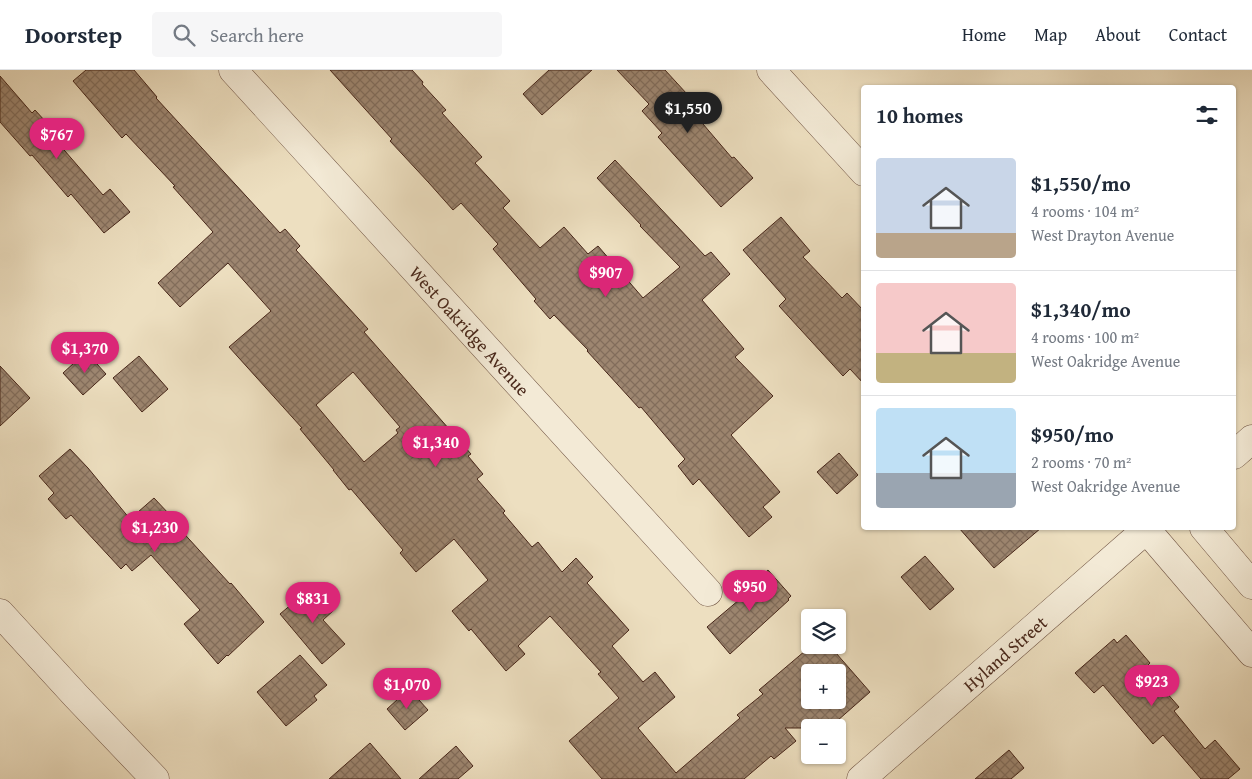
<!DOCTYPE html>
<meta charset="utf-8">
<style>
:root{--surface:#fff;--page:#f6f6f7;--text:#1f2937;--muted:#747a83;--line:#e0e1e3;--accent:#db2777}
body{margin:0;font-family:"Gentium Book Plus",serif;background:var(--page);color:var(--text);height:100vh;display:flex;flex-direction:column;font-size:19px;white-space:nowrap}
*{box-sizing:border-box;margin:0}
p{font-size:16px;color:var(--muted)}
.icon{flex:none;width:28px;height:28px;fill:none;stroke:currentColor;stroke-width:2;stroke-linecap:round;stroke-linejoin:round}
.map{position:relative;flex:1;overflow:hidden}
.details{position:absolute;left:861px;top:15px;width:375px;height:445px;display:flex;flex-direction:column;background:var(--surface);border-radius:5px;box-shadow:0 1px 4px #0004}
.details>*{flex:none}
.buttons{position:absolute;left:801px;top:539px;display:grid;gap:10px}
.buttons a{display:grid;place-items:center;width:45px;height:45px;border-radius:5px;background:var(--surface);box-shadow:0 1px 4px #0004;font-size:25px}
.price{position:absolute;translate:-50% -42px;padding:0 11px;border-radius:18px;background:var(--accent);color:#fff;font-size:16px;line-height:32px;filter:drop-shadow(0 1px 2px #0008)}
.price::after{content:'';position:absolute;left:50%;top:30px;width:15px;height:11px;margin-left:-8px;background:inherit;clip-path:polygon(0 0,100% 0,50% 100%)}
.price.on{background:#222;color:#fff}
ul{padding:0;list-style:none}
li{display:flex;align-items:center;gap:15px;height:125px;padding:0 15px}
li+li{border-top:1px solid var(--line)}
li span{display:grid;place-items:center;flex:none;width:140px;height:100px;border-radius:5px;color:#555}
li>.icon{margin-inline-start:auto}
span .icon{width:60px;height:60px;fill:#fffc;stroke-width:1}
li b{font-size:21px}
h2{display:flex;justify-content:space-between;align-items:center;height:60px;padding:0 15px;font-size:21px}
header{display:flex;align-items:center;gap:30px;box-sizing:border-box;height:70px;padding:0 25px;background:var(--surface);border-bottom:1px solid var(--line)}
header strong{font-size:24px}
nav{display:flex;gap:28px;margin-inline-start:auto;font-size:18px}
.search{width:350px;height:45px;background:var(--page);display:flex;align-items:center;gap:12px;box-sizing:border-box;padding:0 18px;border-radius:5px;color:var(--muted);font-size:19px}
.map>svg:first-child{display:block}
.building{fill:url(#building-cross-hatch);stroke:#472619;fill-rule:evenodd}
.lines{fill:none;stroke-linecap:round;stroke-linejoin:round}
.minor-casing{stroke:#705443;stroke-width:29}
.minor{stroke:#f3ead6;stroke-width:28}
.labels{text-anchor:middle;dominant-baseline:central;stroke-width:5;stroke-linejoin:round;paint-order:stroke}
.street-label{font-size:18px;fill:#472619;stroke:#f3ead6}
</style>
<header>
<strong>Doorstep</strong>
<div class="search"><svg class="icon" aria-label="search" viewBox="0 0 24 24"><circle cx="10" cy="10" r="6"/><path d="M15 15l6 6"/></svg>Search here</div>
<nav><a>Home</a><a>Map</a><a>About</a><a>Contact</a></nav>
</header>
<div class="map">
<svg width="1252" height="709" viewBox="0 0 1252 709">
<defs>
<pattern id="building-cross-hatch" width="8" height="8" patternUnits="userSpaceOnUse" patternTransform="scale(1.25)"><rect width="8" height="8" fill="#9d8670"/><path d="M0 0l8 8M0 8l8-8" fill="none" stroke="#826d5b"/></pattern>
</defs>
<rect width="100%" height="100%" fill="#eddfc0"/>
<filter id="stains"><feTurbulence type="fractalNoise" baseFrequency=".004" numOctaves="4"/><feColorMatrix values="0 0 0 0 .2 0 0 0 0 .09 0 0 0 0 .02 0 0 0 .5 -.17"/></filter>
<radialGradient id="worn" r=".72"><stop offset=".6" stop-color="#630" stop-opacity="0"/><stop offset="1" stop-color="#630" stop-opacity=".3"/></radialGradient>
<g class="building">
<path d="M86 0H134L157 27 156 28 280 163 285 159 300 176 296 180 368 259 364 262 471 384 468 386 483 404 477 409 505 441 503 443 532 477 538 472 562 502 576 488 593 507 587 513 629 560 612 576 643 612 655 602 675 627 638 658 676 703 740 648 737 645 763 624 759 620 812 575H829L870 622 829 658H785L796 671 774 689 771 686 744 709H602L569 671 619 628 598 604 601 602 550 546 518 576 525 584 506 601 471 559 469 561 452 541 488 510 454 469 416 502 400 483 403 480 351 419 349 420 333 400H334L300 359 302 358 229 277 271 241 228 193 180 237 158 213 213 162 173 117 175 116 126 64 122 68 73 11ZM353 302 400 357 396 360 398 363 364 392 316 335ZM810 602H838V630H810Z"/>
<path d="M330 0H412L423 12 422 14 446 40 442 43 482 87 475 93 510 131 503 138 540 178 564 157 588 184 598 176 643 228 680 197 640 156 641 155 597 108 615 90 705 186 711 182 730 204 702 230 744 279 735 287 773 326 731 365 780 422 763 437 772 447 749 467 699 409 693 415 678 396 685 389 641 337 639 338 587 281 588 280 554 245 550 249 534 231 536 229 493 179 498 174 461 133 453 140 429 113 390 71 392 69Z"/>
<path d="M549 0H592L542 45 523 24Z"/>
<path d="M617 0H665L709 48 703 54 732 88 734 87 753 108 721 137 658 67 662 63 642 41 649 34Z"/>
<path d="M0 6 32 43 35 40 56 63 52 66 103 125 110 119 130 142 104 163 71 124 68 127 32 85 30 86 0 52Z"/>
<path d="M781 147 810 181 803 187 842 228 847 223 864 241V314L850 299 843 306 779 236 786 229 743 180Z"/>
<path d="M86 282 106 304 83 325 63 303Z"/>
<path d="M139 286 168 319 142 342 113 308Z"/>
<path d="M0 296 30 328 0 356Z"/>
<path d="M70 379 88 398 130 449 154 428 170 445 168 446 230 514 231 513 264 552 228 586 227 585 218 594 184 554 200 540 151 485 132 501 126 494 121 499 71 445 66 449 48 429 54 423 39 406Z"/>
<path d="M839 383 858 405 837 424 817 402Z"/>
<path d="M959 458H1041L994 498Z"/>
<path d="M925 486 954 519 930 540 901 507Z"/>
<path d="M768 500 791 526 788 529 789 530 730 584 707 557 746 524 744 521Z"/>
<path d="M313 516 334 540 323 550 345 574 322 594 280 544Z"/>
<path d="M1126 565 1150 593 1145 598 1179 637 1174 641 1205 679 1215 670 1240 699 1228 709H1201L1163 665 1153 674 1103 615 1094 623 1075 603 1114 569 1117 573Z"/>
<path d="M300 585 327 615 314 626 317 630 286 656 257 622Z"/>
<path d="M409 619 428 640 405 660 387 639Z"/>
<path d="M370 673 401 709H329Z"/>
<path d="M456 676 473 696 458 709H419Z"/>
<path d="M1009 680 1024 698 1011 709H975Z"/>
</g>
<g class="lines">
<defs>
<g id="minor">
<path id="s1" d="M233 0 708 522"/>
<path d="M771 0 864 102"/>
<path d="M1234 385 1252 369"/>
<path d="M1145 458 1252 583"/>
<path d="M1204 458 1252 515"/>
<path d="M0 543 76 626 155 709"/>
<path id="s2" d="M861 709 1148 458"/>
</g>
</defs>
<use href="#minor" class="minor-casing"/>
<use href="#minor" class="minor"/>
</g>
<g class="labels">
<g class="street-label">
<text stroke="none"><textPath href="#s1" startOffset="352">West Oakridge Avenue</textPath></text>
<text stroke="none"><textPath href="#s2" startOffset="191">Hyland Street</textPath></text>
</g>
</g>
<rect width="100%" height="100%" filter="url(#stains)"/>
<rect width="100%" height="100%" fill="url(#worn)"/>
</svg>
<div class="buttons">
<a><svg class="icon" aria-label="layers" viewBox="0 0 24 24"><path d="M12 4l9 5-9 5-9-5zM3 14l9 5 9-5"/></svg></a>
<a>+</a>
<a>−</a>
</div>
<b class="price on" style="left:688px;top:64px">$1,550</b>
<b class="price" style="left:57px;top:90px">$767</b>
<b class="price" style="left:606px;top:228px">$907</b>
<b class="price" style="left:85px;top:304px">$1,370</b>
<b class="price" style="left:436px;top:398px">$1,340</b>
<b class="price" style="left:155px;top:483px">$1,230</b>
<b class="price" style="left:750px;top:542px">$950</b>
<b class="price" style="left:313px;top:554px">$831</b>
<b class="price" style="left:1152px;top:637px">$923</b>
<b class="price" style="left:407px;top:640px">$1,070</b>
<section class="details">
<h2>10 homes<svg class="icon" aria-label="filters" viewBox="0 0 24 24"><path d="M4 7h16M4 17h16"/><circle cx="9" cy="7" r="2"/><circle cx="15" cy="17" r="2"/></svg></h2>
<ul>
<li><span style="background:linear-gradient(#c9d6e8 75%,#b9a48a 0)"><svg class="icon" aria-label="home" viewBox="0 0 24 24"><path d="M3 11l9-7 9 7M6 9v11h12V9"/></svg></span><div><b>$1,550/mo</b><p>4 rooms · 104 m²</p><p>West Drayton Avenue</p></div></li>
<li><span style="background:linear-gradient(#f6c9c9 70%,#c2b280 0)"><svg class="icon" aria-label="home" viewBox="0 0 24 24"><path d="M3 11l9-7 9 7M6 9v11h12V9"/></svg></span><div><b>$1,340/mo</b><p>4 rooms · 100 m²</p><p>West Oakridge Avenue</p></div></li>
<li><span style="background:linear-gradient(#bfe0f5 65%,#9aa5b1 0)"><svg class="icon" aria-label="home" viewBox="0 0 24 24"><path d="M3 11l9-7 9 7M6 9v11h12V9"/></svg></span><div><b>$950/mo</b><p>2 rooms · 70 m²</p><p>West Oakridge Avenue</p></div></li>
</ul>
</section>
</div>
